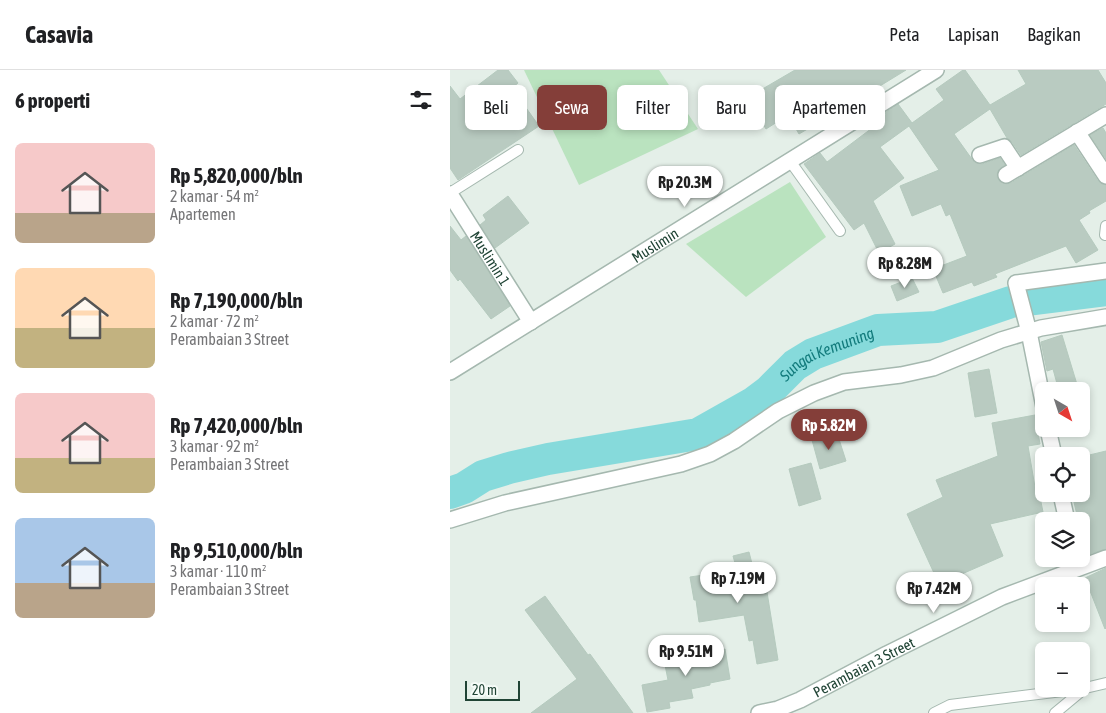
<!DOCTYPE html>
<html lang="id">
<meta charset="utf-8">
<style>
:root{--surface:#fff;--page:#f2f2f2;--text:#202124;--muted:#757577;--line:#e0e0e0;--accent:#843e39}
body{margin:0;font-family:"Asap Condensed",sans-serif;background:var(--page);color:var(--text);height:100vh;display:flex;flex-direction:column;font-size:19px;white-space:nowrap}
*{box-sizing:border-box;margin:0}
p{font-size:16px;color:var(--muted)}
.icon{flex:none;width:28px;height:28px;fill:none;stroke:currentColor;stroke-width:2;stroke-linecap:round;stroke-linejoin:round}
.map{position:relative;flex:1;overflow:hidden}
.side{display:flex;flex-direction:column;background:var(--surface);width:450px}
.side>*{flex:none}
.hud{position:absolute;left:15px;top:15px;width:475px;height:45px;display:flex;gap:10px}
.needle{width:32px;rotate:141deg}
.fabs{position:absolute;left:585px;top:312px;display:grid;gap:10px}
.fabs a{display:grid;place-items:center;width:55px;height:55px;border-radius:8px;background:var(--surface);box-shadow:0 2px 8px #0003;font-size:25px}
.scale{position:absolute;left:15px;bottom:12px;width:55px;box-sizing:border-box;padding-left:5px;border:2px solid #204435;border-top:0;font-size:14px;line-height:18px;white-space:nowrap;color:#204435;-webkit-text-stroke:4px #f5fbf7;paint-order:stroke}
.price{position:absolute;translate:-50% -42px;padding:0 11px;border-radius:18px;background:#fff;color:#222;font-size:16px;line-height:32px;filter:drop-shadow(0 1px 2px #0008)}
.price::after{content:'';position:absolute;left:50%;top:30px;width:15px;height:11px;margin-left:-8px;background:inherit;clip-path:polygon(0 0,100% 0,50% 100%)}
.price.on{background:var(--accent);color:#fff}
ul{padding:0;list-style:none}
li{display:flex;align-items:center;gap:15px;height:125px;padding:0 15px}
li span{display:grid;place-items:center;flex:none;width:140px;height:100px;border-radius:8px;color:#555}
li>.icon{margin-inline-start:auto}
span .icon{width:60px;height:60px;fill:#fffc;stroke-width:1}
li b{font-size:21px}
h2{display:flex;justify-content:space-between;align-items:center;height:60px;padding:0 15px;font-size:21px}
.tag{padding:0 18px;border-radius:8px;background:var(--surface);box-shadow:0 2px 8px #0003;font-size:18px;line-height:45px}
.tag.on{background:var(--accent);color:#fff}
header{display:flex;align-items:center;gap:30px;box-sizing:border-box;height:70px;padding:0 25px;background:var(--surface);border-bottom:1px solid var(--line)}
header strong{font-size:24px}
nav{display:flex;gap:28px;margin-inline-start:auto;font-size:18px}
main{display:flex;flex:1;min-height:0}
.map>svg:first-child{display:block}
.green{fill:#bae3bf}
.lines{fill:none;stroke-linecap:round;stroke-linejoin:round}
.river{stroke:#86dadb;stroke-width:32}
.building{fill:#b9cbc1;stroke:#b5cabe}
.service-casing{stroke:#a5b8af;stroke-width:12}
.minor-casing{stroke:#a5b8af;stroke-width:18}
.service{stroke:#fff;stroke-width:10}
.minor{stroke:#fff;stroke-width:15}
.labels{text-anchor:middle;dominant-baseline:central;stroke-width:4;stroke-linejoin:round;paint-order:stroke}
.street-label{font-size:15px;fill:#204435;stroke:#f5fbf7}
.water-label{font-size:16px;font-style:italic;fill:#127b7c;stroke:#f5fbf7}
</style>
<header>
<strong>Casavia</strong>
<nav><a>Peta</a><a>Lapisan</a><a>Bagikan</a></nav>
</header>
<main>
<section class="side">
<h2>6 properti<svg class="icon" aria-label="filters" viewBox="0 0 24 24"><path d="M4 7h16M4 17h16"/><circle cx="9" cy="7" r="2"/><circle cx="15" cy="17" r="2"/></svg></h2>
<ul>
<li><span style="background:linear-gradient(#f6c9c9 70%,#b9a48a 0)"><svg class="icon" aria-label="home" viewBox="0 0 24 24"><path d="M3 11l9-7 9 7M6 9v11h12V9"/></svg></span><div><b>Rp 5,820,000/bln</b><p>2 kamar · 54 m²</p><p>Apartemen</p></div></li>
<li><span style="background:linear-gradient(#ffd9b3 60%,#c2b280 0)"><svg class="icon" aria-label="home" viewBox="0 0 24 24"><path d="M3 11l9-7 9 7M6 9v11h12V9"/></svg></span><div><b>Rp 7,190,000/bln</b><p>2 kamar · 72 m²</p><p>Perambaian 3 Street</p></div></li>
<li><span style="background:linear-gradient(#f6c9c9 65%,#c2b280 0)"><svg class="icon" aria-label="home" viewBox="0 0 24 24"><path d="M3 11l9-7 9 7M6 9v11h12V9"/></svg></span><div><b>Rp 7,420,000/bln</b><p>3 kamar · 92 m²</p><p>Perambaian 3 Street</p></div></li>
<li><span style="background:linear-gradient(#a9c7e8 65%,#b9a48a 0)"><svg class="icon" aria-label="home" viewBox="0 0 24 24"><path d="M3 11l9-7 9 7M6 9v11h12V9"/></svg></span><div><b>Rp 9,510,000/bln</b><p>3 kamar · 110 m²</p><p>Perambaian 3 Street</p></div></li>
</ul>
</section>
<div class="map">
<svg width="656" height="643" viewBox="0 0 656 643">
<rect width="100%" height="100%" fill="#e4efe8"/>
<g class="green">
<path d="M74 0H209L248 59 129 115Z"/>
<path d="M340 112 376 167 296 227 236 174Z"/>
</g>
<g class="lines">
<path class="river" id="s1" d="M0 423 14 418 33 406 59 398 98 389 248 364 303 333 319 321 345 295 363 284 428 260 487 257 561 232 656 220"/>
</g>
<g class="building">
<path d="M48 0H58L68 13 62 18 89 56 8 110 0 98V16L10 29Z"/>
<path d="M345 0H456L425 19 421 20 418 15 387 33 390 36 365 51 366 54 349 64 338 45 316 59 297 28Z"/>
<path d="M513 0H515L540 35 576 14 568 0H648L656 13V34L571 85 562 72 557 68 540 39 504 64 524 92 532 94 550 88 555 95 548 100 547 106 548 110 556 114 561 113 624 75 648 111 656 115V131L639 141 640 143 629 150 648 180 626 193 616 176 545 204 547 207 524 216 522 212 493 223 483 199 517 186 500 144 496 146 491 134 462 146 450 116 489 100 459 56 430 77 454 108 423 131 445 174 429 183 414 153 404 160 354 94 370 83 377 92 434 49 433 47 436 45 435 43 448 34 462 53 494 30 486 19Z"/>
<path d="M653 58 656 63V89L640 65Z"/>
<path d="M58 126 79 153 45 178 30 155 36 150 33 145Z"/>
<path d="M0 156 11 170 16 166 60 236 41 249 10 209 8 211 0 200Z"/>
<path d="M462 208 469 222 447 231 441 216Z"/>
<path d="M612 265 629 321H609L603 299 597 301 591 272Z"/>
<path d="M539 299 547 343 525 347 518 303Z"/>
<path d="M585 345 590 374 578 376 586 423 589 422 593 442 540 454 553 486 489 514 457 444 493 427 486 410 548 386 542 353Z"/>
<path d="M387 363 396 391 370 399 362 370Z"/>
<path d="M656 381V479L639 484 631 460V444L627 445 622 424H631V387Z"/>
<path d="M361 393 371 429 349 436 339 399Z"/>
<path d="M299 482 308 517 316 516 328 590 307 594 303 570 299 571 294 545 249 552 246 530H244L240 507 287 500 283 486Z"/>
<path d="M656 498V558L655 559 635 508Z"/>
<path d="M95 526 138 585 140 584 183 643H81L127 609 75 540Z"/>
<path d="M254 578 255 583 275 579 280 609 260 613V615L241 619 243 628 219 632 220 638 197 642 192 615 218 610 213 585Z"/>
</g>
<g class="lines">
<defs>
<g id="service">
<path d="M340 91 390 161"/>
<path d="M0 123 68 80"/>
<path d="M655 165 656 156"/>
<path d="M631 619 656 613"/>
<path d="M484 643 500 635 629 619"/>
<path d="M605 643 634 619"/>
</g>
<g id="minor">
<path d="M627 62 656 106"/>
<path d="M530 85 554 77 568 98"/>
<path d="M556 105 656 45"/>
<path id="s2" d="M0 124 81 252"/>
<path id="s3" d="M0 302 486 0"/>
<path d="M594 337 579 262 566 213 656 201"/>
<path d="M598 359 604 386"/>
<path d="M611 424 617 451"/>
<path d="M0 450 55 433 231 394 260 384 284 371 328 341 364 323 394 312 451 305 483 298 551 270 591 258 656 247"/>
<path id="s4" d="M309 643 328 639 350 630 437 584 552 527 656 488"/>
</g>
</defs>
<use href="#service" class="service-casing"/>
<use href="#minor" class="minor-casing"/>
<use href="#service" class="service"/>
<use href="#minor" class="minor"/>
</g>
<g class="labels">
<g class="street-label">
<text stroke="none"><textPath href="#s3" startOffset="241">Muslimin</textPath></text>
<text stroke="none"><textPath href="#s2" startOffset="76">Muslimin 1</textPath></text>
<text stroke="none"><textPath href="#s4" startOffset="115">Perambaian 3 Street</textPath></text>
</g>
<g class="water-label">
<text stroke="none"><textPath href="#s1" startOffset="410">Sungai Kemuning</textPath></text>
</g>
</g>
</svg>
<div class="fabs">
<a><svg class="needle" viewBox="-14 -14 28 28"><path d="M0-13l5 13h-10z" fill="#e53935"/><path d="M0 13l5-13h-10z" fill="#757577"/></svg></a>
<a><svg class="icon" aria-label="locate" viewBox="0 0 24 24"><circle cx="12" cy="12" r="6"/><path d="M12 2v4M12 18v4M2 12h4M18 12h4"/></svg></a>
<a><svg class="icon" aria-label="layers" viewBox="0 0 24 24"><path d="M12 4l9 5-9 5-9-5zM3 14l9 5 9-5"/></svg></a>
<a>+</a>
<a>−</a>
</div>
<div class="scale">20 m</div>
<b class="price" style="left:235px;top:138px">Rp 20.3M</b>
<b class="price" style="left:455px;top:219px">Rp 8.28M</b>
<b class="price on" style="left:379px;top:381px">Rp 5.82M</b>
<b class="price" style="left:288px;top:534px">Rp 7.19M</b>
<b class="price" style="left:484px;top:544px">Rp 7.42M</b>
<b class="price" style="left:236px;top:607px">Rp 9.51M</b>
<div class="hud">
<a class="tag">Beli</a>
<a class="tag on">Sewa</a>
<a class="tag">Filter</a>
<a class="tag">Baru</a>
<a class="tag">Apartemen</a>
</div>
</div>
</main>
